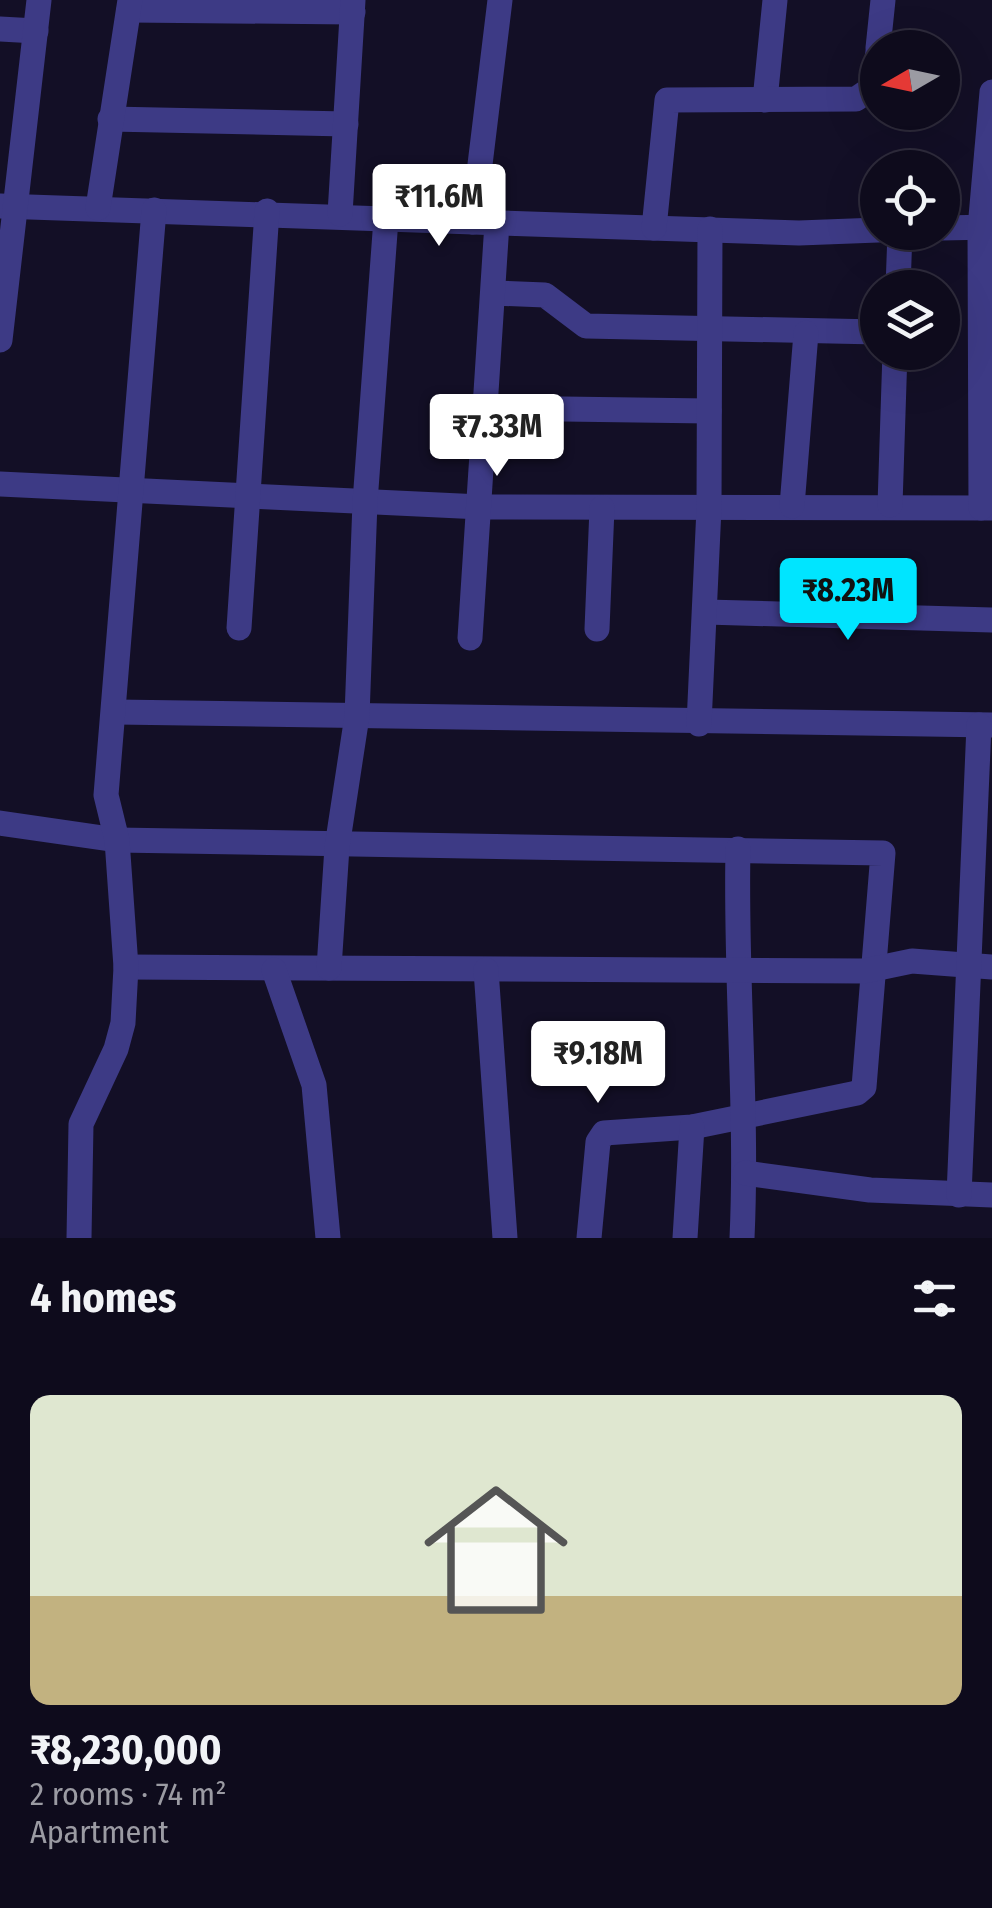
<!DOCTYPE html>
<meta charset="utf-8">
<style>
:root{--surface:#0e0b1c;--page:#171425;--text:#f1f3f6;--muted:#9b9ba3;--line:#2e2b3b;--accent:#00e5ff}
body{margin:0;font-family:"Fira Sans Condensed",sans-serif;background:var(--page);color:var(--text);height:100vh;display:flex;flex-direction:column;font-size:38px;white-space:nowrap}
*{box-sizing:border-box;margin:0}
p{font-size:32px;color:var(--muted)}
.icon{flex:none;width:55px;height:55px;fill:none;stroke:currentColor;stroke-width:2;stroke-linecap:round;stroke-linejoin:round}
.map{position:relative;height:1238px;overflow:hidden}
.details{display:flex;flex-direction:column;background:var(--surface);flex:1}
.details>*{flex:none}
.needle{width:65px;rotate:261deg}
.controls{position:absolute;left:860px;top:30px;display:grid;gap:20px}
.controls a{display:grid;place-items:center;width:100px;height:100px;border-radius:50%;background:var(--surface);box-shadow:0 10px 40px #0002,0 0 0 2px var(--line);font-size:50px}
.price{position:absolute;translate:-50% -85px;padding:0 22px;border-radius:10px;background:#fff;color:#222;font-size:32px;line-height:65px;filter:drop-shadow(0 2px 5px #0008)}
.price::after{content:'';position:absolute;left:50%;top:60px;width:30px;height:22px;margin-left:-15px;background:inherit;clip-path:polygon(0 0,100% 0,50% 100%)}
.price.on{background:var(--accent);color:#111}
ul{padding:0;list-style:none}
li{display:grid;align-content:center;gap:20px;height:530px;padding:0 30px}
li+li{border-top:2px solid var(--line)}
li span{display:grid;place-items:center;height:310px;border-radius:20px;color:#555}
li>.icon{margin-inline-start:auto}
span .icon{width:180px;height:180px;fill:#fffc;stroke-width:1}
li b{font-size:42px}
h2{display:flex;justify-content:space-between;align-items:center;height:120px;padding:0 30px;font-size:42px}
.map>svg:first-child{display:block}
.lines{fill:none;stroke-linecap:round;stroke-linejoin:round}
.minor{stroke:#3d3a85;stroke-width:25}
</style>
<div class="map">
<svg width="992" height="1238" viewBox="0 0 992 1238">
<rect width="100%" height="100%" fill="#130f26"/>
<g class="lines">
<g class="minor">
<path d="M129 10 353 12"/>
<path d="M0 29 36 31"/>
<path d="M878 48 883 0"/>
<path d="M765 100 775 0"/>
<path d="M110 119 346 124"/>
<path d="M0 206 799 233 878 230"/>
<path d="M98 208 130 0"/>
<path d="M340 214 353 0"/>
<path d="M473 222 500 0"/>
<path d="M654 228 667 100 856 99 872 88 878 52"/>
<path d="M942 228 992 227"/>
<path d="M898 288 900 232"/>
<path d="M494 293 545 295 586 326 878 332"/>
<path d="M0 340 39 0"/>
<path d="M487 408 709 411"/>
<path d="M0 484 481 507 992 508"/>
<path d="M890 505 895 352"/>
<path d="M792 506 806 333"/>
<path d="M981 508 980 228 992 92"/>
<path d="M706 612 992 620"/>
<path d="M239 628 267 211"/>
<path d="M597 629 602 508"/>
<path d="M470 638 497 223"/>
<path d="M116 712 992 725"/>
<path d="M699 724 709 508 710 229"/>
<path d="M0 823 117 840 883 853 864 1087 857 1093 692 1127 604 1133 598 1142 589 1238"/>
<path d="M738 849C735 979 748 1108 742 1238"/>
<path d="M126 967 864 971 912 961 992 967"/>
<path d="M329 968 337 847 357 716 365 502 386 219"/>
<path d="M274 970 314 1085 328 1238"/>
<path d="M486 970 505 1238"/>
<path d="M745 1173 870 1190 992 1195"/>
<path d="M959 1195 979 725"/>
<path d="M79 1238 81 1124 116 1049 123 1023 126 967 117 840 106 795 154 210"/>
<path d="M685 1238 692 1127"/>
</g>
</g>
</svg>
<div class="controls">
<a><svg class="needle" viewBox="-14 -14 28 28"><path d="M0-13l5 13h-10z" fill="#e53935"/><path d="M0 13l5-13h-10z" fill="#9b9ba3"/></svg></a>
<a><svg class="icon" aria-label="locate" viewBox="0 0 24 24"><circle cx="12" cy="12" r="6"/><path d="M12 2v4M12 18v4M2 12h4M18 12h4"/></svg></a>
<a><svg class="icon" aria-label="layers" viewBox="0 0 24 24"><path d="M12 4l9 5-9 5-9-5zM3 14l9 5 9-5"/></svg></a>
</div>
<b class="price" style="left:439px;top:249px">₹11.6M</b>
<b class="price" style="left:497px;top:479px">₹7.33M</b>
<b class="price on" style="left:848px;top:643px">₹8.23M</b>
<b class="price" style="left:598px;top:1106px">₹9.18M</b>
</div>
<section class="details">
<h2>4 homes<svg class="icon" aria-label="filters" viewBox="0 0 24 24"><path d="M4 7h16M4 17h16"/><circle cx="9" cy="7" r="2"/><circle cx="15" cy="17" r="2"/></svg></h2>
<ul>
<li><span style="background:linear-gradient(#dfe7d0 65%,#c2b280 0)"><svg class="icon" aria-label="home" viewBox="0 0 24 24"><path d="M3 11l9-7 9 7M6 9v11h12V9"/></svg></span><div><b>₹8,230,000</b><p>2 rooms · 74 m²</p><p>Apartment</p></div></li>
</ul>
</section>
